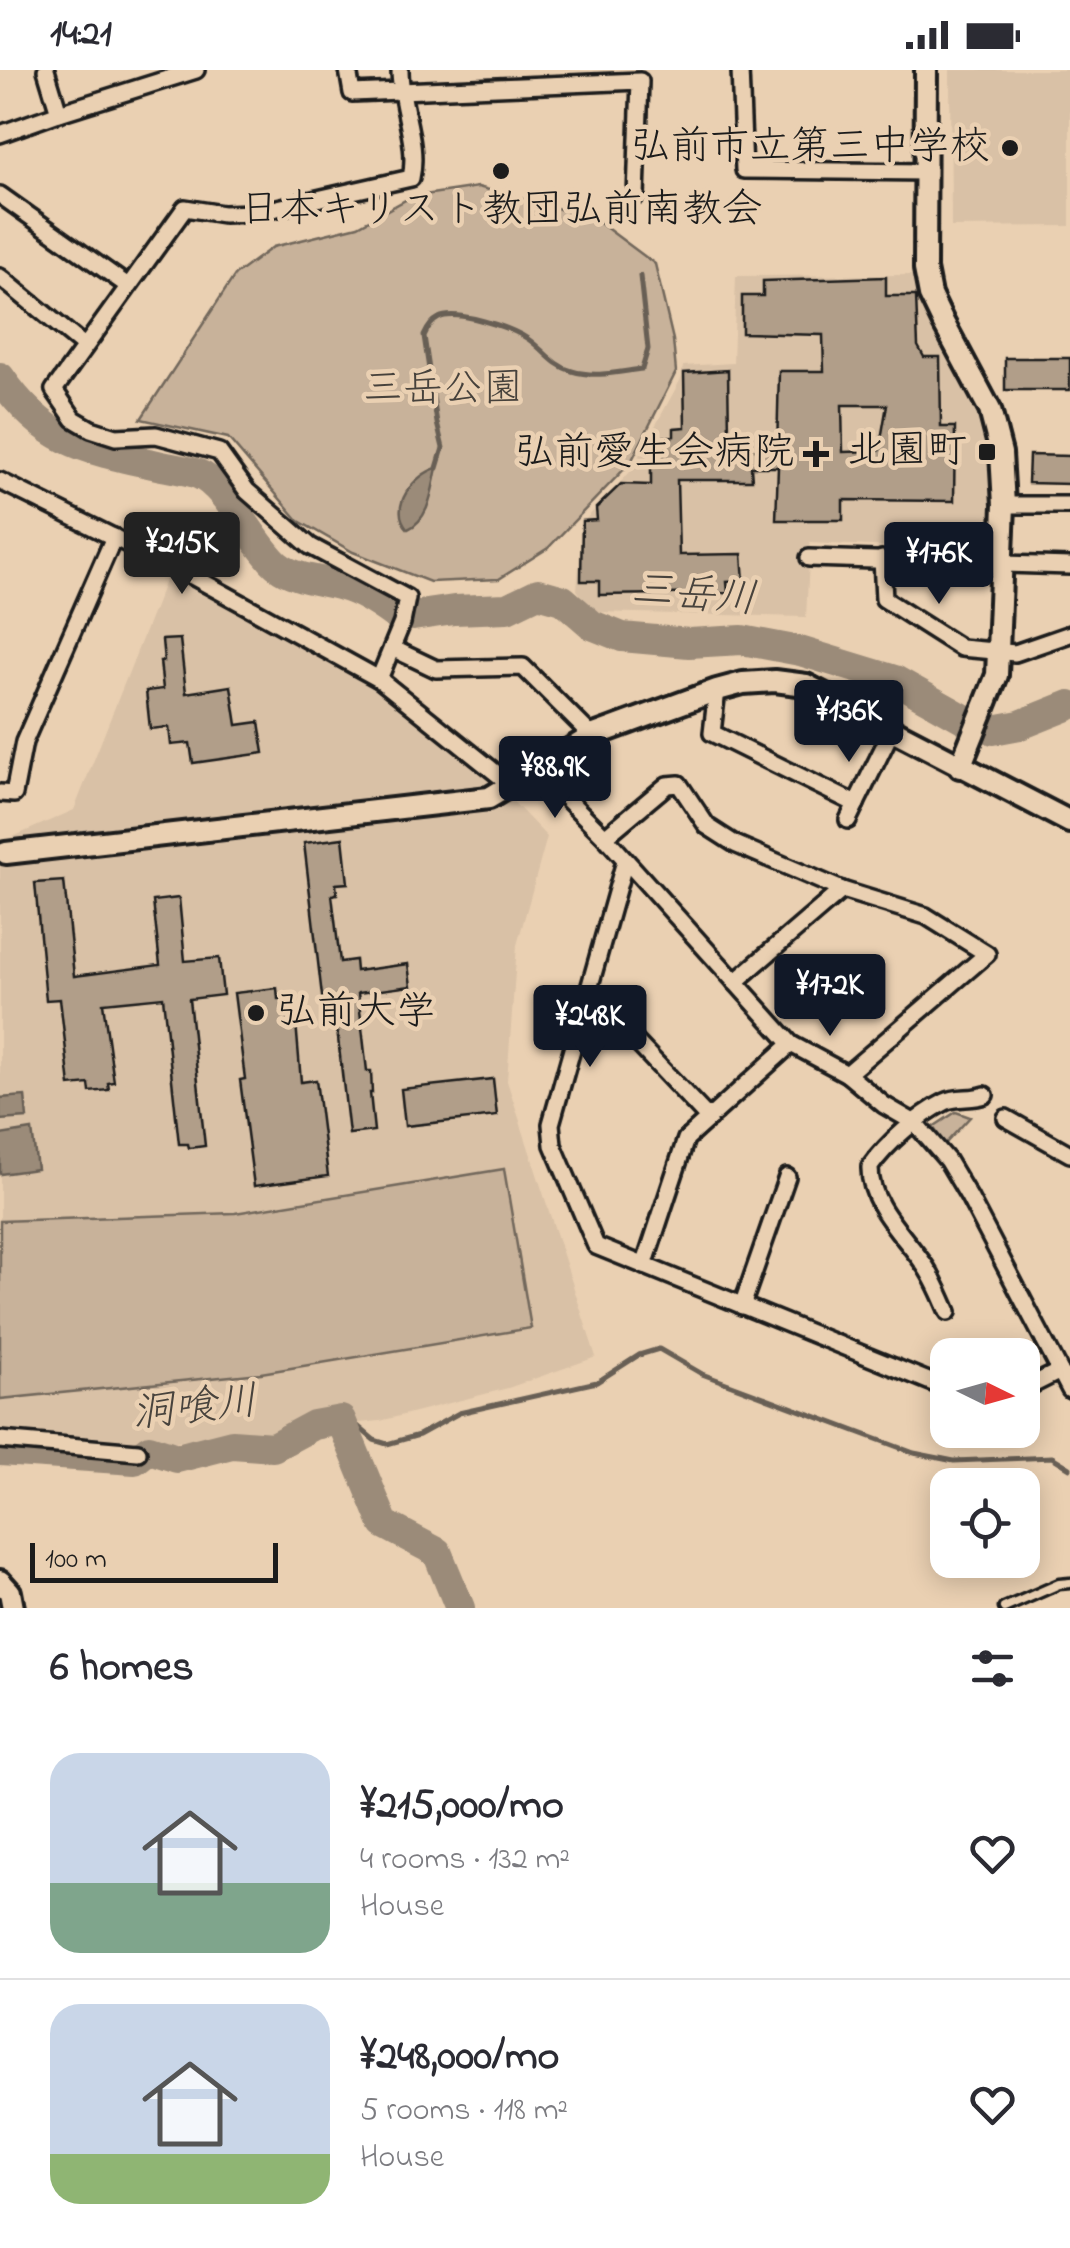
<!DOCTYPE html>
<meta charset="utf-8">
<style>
:root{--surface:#fff;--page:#f7f7f7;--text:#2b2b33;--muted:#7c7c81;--line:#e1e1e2;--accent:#111827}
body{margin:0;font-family:"Indie Flower","Klee One",sans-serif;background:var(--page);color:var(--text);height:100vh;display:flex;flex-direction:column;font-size:38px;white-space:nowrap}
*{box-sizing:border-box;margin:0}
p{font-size:32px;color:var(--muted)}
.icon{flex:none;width:55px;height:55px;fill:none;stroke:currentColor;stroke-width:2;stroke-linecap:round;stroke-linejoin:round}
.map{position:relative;height:1538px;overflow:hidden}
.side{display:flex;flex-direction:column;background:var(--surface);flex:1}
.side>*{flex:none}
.needle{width:65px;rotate:95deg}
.buttons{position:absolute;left:930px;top:1268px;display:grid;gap:20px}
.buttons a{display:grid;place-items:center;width:110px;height:110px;border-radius:20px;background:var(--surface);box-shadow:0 5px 25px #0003;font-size:50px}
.scale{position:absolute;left:30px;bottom:25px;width:248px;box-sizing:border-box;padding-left:10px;border:5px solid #1c1c1c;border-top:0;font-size:28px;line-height:35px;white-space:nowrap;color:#1c1c1c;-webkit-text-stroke:8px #ead0b2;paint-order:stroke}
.price{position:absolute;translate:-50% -85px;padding:0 22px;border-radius:10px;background:var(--accent);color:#fff;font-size:32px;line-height:65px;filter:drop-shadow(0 2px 5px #0008)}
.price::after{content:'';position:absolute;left:50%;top:60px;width:30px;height:22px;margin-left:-15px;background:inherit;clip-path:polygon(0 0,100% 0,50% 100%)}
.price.active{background:#222;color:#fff}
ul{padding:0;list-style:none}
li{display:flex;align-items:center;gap:30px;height:250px;padding:0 50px}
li+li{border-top:2px solid var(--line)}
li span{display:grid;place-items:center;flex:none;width:280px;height:200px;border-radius:30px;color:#555}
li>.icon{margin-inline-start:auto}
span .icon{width:120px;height:120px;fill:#fffc;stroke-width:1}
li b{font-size:42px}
h2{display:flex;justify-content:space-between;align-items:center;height:120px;padding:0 50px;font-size:42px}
.status{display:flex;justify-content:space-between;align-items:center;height:70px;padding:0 50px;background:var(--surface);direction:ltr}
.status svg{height:28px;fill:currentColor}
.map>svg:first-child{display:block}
.built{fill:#d9c1a6}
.green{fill:#c8b29a;stroke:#72675b;stroke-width:2.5}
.water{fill:#9b8b79;stroke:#685f54;stroke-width:2.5}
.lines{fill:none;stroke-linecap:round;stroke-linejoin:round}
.stream{stroke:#685f54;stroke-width:5}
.river{stroke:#9b8b79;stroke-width:30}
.building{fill:#b19e89;stroke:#1c1c1c;stroke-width:2.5;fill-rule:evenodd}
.service-casing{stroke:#1c1c1c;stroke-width:15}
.minor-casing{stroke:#1c1c1c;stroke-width:22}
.tertiary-casing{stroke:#1c1c1c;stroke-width:28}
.service{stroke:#ead0b2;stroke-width:8}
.minor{stroke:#ead0b2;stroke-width:15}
.tertiary{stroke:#ead0b2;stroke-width:20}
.poi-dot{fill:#1c1c1c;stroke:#ead0b2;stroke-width:4}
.labels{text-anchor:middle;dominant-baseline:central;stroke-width:9;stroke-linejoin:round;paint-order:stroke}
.poi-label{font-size:40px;fill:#1c1c1c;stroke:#ead0b2;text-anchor:end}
.park-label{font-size:40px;fill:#47423c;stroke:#ead0b2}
.water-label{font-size:42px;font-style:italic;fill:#48433d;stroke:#ead0b2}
</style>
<div class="status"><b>14:21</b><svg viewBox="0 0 49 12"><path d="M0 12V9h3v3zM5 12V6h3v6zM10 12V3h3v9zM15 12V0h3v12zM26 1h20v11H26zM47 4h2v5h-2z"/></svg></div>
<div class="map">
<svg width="1070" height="1538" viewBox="0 0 1070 1538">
<rect width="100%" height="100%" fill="#ead0b2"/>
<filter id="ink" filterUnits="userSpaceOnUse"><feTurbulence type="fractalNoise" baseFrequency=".01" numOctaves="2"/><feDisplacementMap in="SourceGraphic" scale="20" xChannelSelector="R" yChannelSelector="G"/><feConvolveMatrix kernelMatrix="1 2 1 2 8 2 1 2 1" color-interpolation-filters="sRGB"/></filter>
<g filter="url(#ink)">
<g class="built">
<path d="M950 0H1070V156L951 157Z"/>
<path d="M918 205 982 341 995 397 994 482 810 473 806 547 594 542 577 520 582 453 630 402 682 307 683 296 733 293 736 206Z"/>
<path d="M167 506 375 615 482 699 547 767 517 875 507 1011 596 1287 508 1318 380 1351 160 1373 0 1362V769L6 770 74 740Z"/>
</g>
<g class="green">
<path d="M478 117 593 148 655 194 673 270 676 302 631 392 548 478 499 509 430 512 353 482 299 451 228 368 141 349 235 205 273 177 358 156 411 127Z"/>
<path d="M956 1042 970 1047 945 1074 933 1057Z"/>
<path d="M504 1099 531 1258 261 1303 0 1329V1151L235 1143Z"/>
</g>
<g class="water">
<path d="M437 398C432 419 430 449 408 459 387 437 415 404 437 398Z"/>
<path d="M25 1026 27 1048 0 1050V1028Z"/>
<path d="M32 1060 37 1099 0 1104V1065Z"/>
</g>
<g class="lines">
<g class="stream">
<path d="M437 398 443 378 437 353 424 266C427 259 431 252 439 248 456 239 512 258 528 269 544 280 552 295 572 301 595 308 618 302 642 299L648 279 640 206"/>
<path d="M341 1350 354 1353 374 1370 387 1374 419 1365 459 1343 597 1312 639 1285 659 1279 702 1304 914 1383 954 1391 1052 1387 1070 1398"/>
</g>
<g class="river">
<path d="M0 307C43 370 82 379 153 394 168 398 184 399 198 404 226 414 252 473 277 495 294 509 321 510 342 516 361 521 379 533 395 545"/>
<path d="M413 546 454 540 507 538 538 523 563 530 592 555 622 567 689 573 742 570 800 581 895 610 968 651"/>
<path d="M993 660 1020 655 1070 635"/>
<path d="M0 1381 135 1390 149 1379 177 1388 232 1374 273 1377 314 1355 341 1350 384 1454 437 1482 460 1538"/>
</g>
</g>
<g class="building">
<path d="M886 207V226H916L918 276 924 287H940L941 357H955L954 431 843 430V450H776L778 397H751L752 410H677L679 485 742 484 744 511 727 512 728 523 599 525V511H581L582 451 597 450 596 438 621 414 651 415V390H664V367L674 366V358L685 357 684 303 728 300 729 366H751V379L777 380 779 301H824L823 265 742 263V226H763V211ZM842 335H887L879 381 843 382Z"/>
<rect x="1005" y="288" width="65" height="32"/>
<path d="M1029 385 1070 386V414L1028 413Z"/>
<path d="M180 569 186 623 231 616 237 655 259 652 264 683 193 693 190 673 171 675 169 657 150 659 146 621 163 619 160 591H164L162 570Z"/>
<path d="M343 768 348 813 336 814 337 824 332 825 340 892 355 890 356 901 408 894 411 916 358 923 367 1001H371L372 1023H370L374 1061 349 1064 335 942 324 943 304 773Z"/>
<path d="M64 811 74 906 160 895 153 831 179 828 185 891 219 888 223 925 189 929 205 1076 189 1078 188 1074H179L163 927 103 933 114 1012 108 1013 109 1020 90 1022 89 1014 70 1016 60 929 46 930 35 813Z"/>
<path d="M277 918 278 929 294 928 301 1012 316 1010 328 1106 254 1116 240 1010 245 1009 234 923Z"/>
<path d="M493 1009 497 1046 405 1056 401 1019Z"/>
</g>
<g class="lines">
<defs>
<path id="service" d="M1004 1538 1059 1514 1070 1513"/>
<g id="minor">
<path d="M46 0 59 43 196 0"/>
<path d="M348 0 352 23 640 11 636 126"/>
<path d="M740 0 744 100 926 102"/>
<path d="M0 64 59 43"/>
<path d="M0 125 128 216"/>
<path d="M0 207 84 276"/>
<path d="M0 411 192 506 379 609 511 715"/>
<path d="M1004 435H1070"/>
<path d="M809 488 1070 496"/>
<path d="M882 489 884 529 961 578 1015 583 1070 564"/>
<path d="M392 578 436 599 523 597 592 666"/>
<path d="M379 609 402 553 407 528 310 476 247 421 219 382 156 365 116 367 91 359 74 349 54 320 185 138 223 144 255 143 411 108C419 73 400 36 400 0"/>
<path d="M717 620 712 663 856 734"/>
<path d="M538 700 605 767 791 974 847 1004 884 1035 915 1053 947 1090 969 1127 1070 1320"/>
<path d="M0 723 14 724 24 672 114 467"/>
<path d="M848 750 892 660"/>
<path d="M605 767 667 715 679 714 707 756 735 774 842 820 926 846 987 884 847 1004"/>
<path d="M625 791 551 1054 553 1075 596 1176 948 1319"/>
<path d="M735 912 842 820"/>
<path d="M589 922 709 1049"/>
<path d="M1006 1048 1070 1084"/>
<path d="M644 1196 686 1069 791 974"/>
<path d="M742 1236 787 1107"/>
<path d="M948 1242C941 1226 934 1208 923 1193 903 1164 869 1134 870 1097 887 1073 919 1045 945 1032 957 1026 972 1030 985 1025"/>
<path d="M1022 1320 1060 1301"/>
<path d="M0 1370 138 1382"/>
</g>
<g id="tertiary">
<path d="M926 0 925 199 930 225 943 252 990 340 1001 383 1004 435 997 605 960 697"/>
<path d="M6 783 489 728 592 666 717 620 743 613 775 611 806 615 1070 752"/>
<path d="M0 1511 10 1522 13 1538"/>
</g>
</defs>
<use href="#service" class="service-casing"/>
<use href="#minor" class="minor-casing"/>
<use href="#tertiary" class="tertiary-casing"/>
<use href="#service" class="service"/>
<use href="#minor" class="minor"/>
<use href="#tertiary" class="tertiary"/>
</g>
</g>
<g class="poi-dot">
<circle cx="1010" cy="78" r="10"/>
<circle cx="501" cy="101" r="10"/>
<rect x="977" y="372" width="20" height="20" rx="5"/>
<path d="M811 369h10v10h10v10h-10v10h-10v-10h-10v-10h10z"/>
<circle cx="256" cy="943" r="10"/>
</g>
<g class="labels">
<g class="poi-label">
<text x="990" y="78">弘前市立第三中学校</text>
<text x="501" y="141" text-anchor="middle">日本キリスト教団弘前南教会</text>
<text x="967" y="382">北園町</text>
<text x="794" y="384">弘前愛生会病院</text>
<text x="276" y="943" text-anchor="start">弘前大学</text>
</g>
<g class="park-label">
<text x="443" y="320">三岳公園</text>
</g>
<g class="water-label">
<text transform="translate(694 526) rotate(5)">三岳川</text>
<text transform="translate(195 1339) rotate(-6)">洞喰川</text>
</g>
</g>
</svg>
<div class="buttons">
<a><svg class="needle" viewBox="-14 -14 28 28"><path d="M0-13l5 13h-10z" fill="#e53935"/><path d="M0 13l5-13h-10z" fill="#7c7c81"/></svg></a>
<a><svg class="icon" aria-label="locate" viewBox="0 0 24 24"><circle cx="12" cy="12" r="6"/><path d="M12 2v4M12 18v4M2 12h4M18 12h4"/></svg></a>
</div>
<div class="scale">100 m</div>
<b class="price active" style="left:182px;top:527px">¥215K</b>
<b class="price" style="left:939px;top:537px">¥176K</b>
<b class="price" style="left:849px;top:695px">¥136K</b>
<b class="price" style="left:555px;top:751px">¥88.9K</b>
<b class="price" style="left:830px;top:969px">¥172K</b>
<b class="price" style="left:590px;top:1000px">¥248K</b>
</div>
<section class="side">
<h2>6 homes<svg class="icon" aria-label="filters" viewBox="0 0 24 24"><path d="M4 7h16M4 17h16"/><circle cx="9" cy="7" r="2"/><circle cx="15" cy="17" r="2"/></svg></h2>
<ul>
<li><span style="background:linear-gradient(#c9d6e8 65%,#7fa58c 0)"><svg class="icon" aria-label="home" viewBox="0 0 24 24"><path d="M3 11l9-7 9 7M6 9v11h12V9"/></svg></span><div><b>¥215,000/mo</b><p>4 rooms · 132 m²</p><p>House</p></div><svg class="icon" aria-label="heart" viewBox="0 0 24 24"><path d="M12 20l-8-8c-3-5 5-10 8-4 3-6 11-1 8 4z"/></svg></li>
<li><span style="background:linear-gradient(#c9d6e8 75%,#8fb573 0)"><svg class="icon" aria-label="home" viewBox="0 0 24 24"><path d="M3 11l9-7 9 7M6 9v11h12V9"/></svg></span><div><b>¥248,000/mo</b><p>5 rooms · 118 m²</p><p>House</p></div><svg class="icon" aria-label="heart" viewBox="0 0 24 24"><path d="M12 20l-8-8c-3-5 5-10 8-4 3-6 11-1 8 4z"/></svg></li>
</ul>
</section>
